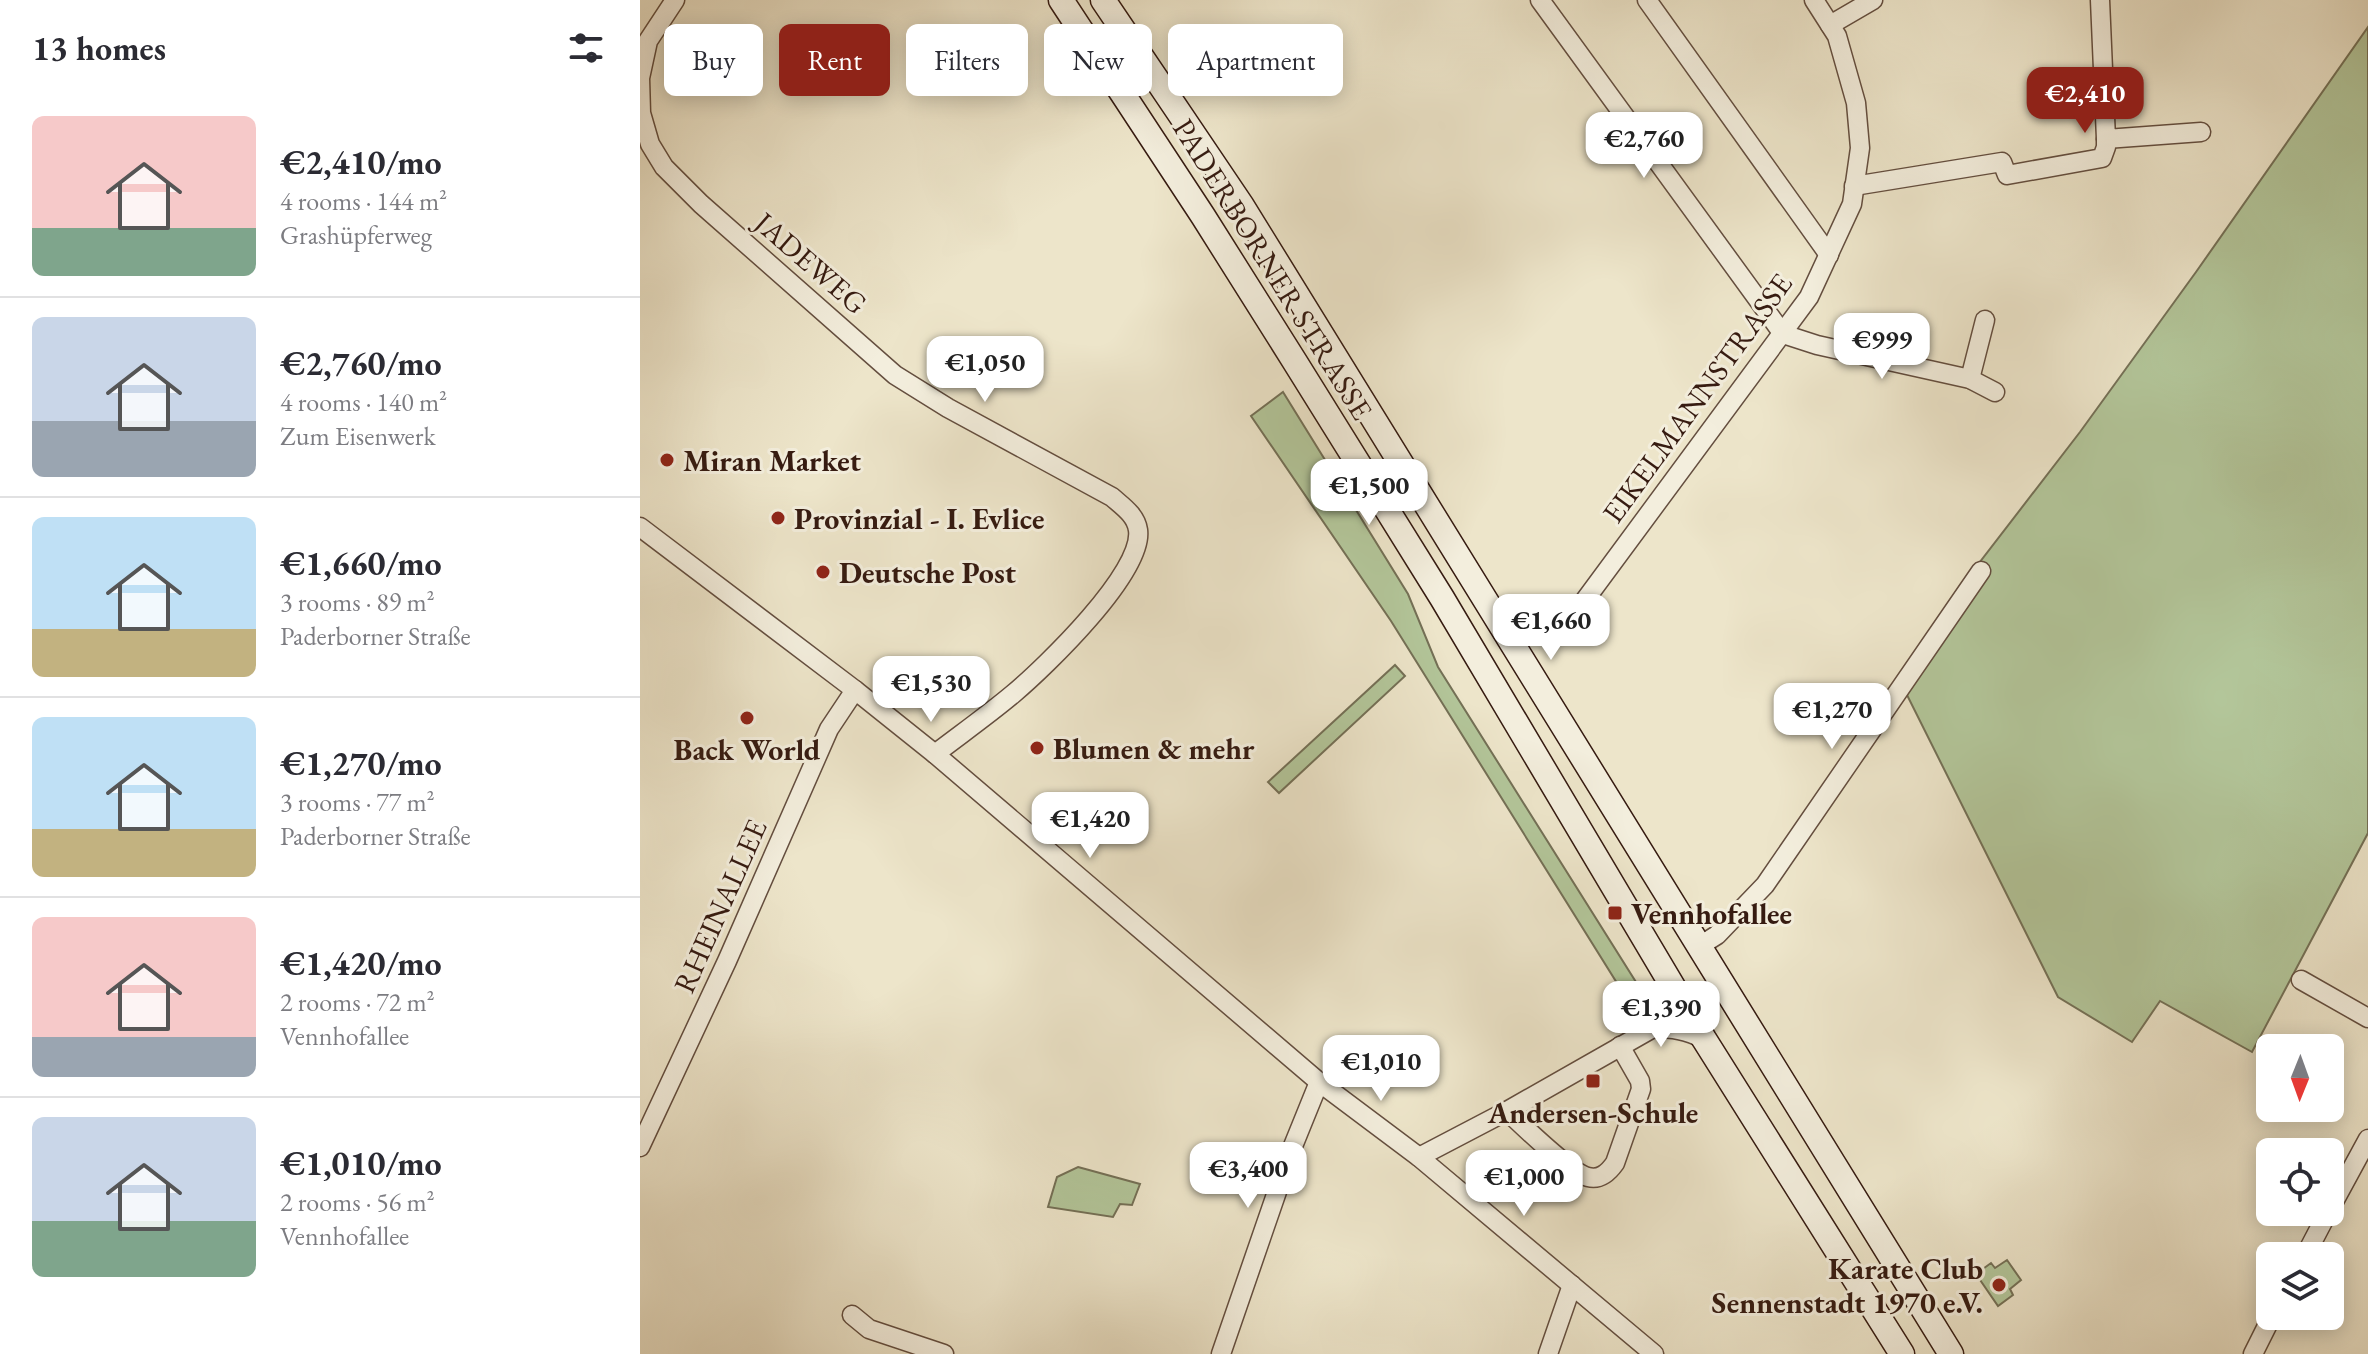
<!DOCTYPE html>
<meta charset="utf-8">
<style>
:root{--surface:#fff;--page:#f7f7f7;--text:#2b2b33;--muted:#7c7c81;--line:#e1e1e2;--accent:#8f2418}
body{margin:0;font-family:"EB Garamond",serif;background:var(--page);color:var(--text);height:100vh;display:flex;flex-direction:column;font-size:30px;white-space:nowrap}
*{box-sizing:border-box;margin:0}
p{font-size:26px;color:var(--muted)}
.icon{flex:none;width:44px;height:44px;fill:none;stroke:currentColor;stroke-width:2;stroke-linecap:round;stroke-linejoin:round}
.map{position:relative;flex:1;overflow:hidden}
.details{display:flex;flex-direction:column;background:var(--surface);width:640px}
.details>*{flex:none}
.banner{position:absolute;left:24px;top:24px;width:760px;height:72px;display:flex;gap:16px}
.needle{width:52px;rotate:181deg}
.controls{position:absolute;left:1616px;top:1034px;display:grid;gap:16px}
.controls a{display:grid;place-items:center;width:88px;height:88px;border-radius:12px;background:var(--surface);box-shadow:0 4px 20px #0003;font-size:40px}
.price{position:absolute;translate:-50% -68px;padding:0 18px;border-radius:16px;background:#fff;color:#222;font-size:26px;line-height:52px;filter:drop-shadow(0 2px 4px #0008)}
.price::after{content:'';position:absolute;left:50%;top:48px;width:24px;height:18px;margin-left:-12px;background:inherit;clip-path:polygon(0 0,100% 0,50% 100%)}
.price.current{background:var(--accent);color:#fff}
ul{padding:0;list-style:none}
li{display:flex;align-items:center;gap:24px;height:200px;padding:0 32px}
li+li{border-top:2px solid var(--line)}
li span{display:grid;place-items:center;flex:none;width:224px;height:160px;border-radius:12px;color:#555}
li>.icon{margin-inline-start:auto}
span .icon{width:96px;height:96px;fill:#fffc;stroke-width:1}
li b{font-size:34px}
h2{display:flex;justify-content:space-between;align-items:center;height:96px;padding:0 32px;font-size:34px}
.chip{padding:0 28px;border-radius:12px;background:var(--surface);box-shadow:0 4px 20px #0003;font-size:28px;line-height:72px}
.chip.current{background:var(--accent);color:#fff}
main{display:flex;flex:1;min-height:0}
.map>svg:first-child{display:block}
.green{fill:#b3c69a;stroke:#747056;stroke-width:2}
.lines{fill:none;stroke-linecap:round;stroke-linejoin:round}
.minor-casing{stroke:#644e3f;stroke-width:21}
.secondary-casing{stroke:#361b11;stroke-width:27}
.minor{stroke:#f3eedd;stroke-width:18}
.secondary{stroke:#f3eedd;stroke-width:24}
.poi-dot{fill:#8f2418;stroke:#f3eedd;stroke-width:3}
.labels{text-anchor:middle;dominant-baseline:central;stroke-width:6;stroke-linejoin:round;paint-order:stroke}
.street-label{font-size:30px;fill:#361b11;stroke:#f3eedd}
.poi-label{font-size:30px;font-weight:bold;fill:#361b11;stroke:#f3eedd;text-anchor:start}
</style>
<main>
<section class="details">
<h2>13 homes<svg class="icon" aria-label="filters" viewBox="0 0 24 24"><path d="M4 7h16M4 17h16"/><circle cx="9" cy="7" r="2"/><circle cx="15" cy="17" r="2"/></svg></h2>
<ul>
<li><span style="background:linear-gradient(#f6c9c9 70%,#7fa58c 0)"><svg class="icon" aria-label="home" viewBox="0 0 24 24"><path d="M3 11l9-7 9 7M6 9v11h12V9"/></svg></span><div><b>€2,410/mo</b><p>4 rooms · 144 m²</p><p>Grashüpferweg</p></div></li>
<li><span style="background:linear-gradient(#c9d6e8 65%,#9aa5b1 0)"><svg class="icon" aria-label="home" viewBox="0 0 24 24"><path d="M3 11l9-7 9 7M6 9v11h12V9"/></svg></span><div><b>€2,760/mo</b><p>4 rooms · 140 m²</p><p>Zum Eisenwerk</p></div></li>
<li><span style="background:linear-gradient(#bfe0f5 70%,#c2b280 0)"><svg class="icon" aria-label="home" viewBox="0 0 24 24"><path d="M3 11l9-7 9 7M6 9v11h12V9"/></svg></span><div><b>€1,660/mo</b><p>3 rooms · 89 m²</p><p>Paderborner Straße</p></div></li>
<li><span style="background:linear-gradient(#bfe0f5 70%,#c2b280 0)"><svg class="icon" aria-label="home" viewBox="0 0 24 24"><path d="M3 11l9-7 9 7M6 9v11h12V9"/></svg></span><div><b>€1,270/mo</b><p>3 rooms · 77 m²</p><p>Paderborner Straße</p></div></li>
<li><span style="background:linear-gradient(#f6c9c9 75%,#9aa5b1 0)"><svg class="icon" aria-label="home" viewBox="0 0 24 24"><path d="M3 11l9-7 9 7M6 9v11h12V9"/></svg></span><div><b>€1,420/mo</b><p>2 rooms · 72 m²</p><p>Vennhofallee</p></div></li>
<li><span style="background:linear-gradient(#c9d6e8 65%,#7fa58c 0)"><svg class="icon" aria-label="home" viewBox="0 0 24 24"><path d="M3 11l9-7 9 7M6 9v11h12V9"/></svg></span><div><b>€1,010/mo</b><p>2 rooms · 56 m²</p><p>Vennhofallee</p></div></li>
</ul>
</section>
<div class="map">
<svg width="1728" height="1354" viewBox="0 0 1728 1354">
<rect width="100%" height="100%" fill="#ede5ca"/>
<filter id="stains"><feTurbulence type="fractalNoise" baseFrequency=".0025" numOctaves="4"/><feColorMatrix values="0 0 0 0 .2 0 0 0 0 .09 0 0 0 0 .02 0 0 0 .5 -.17"/></filter>
<radialGradient id="worn" r=".72"><stop offset=".6" stop-color="#630" stop-opacity="0"/><stop offset="1" stop-color="#630" stop-opacity=".3"/></radialGradient>
<g class="green">
<path d="M1728 27V833L1612 1052 1520 1001 1492 1042 1418 997 1266 693 1306 606 1440 432 1556 272Z"/>
<path d="M643 392 768 594 798 667 1006 998 992 1007 751 621 611 416Z"/>
<path d="M755 665 765 676 639 793 628 782Z"/>
<path d="M438 1167 500 1184 492 1205 480 1204 473 1217 408 1207 417 1177Z"/>
<path d="M1367 1260 1381 1280 1370 1289 1373 1295 1358 1306 1336 1274 1351 1263 1355 1268Z"/>
</g>
<g class="lines">
<defs>
<g id="minor">
<path d="M35 0 8 41 0 78 1 113 10 144 24 167 61 204 255 375 308 408 472 497C482 506 496 515 498 530 504 572 405 667 373 694 348 715 321 734 295 754"/>
<path d="M900 0 1143 334 1177 345 1330 379 1355 392"/>
<path d="M1007 0 1189 255"/>
<path d="M1460 0 1466 139 1561 132"/>
<path d="M1190 25 1233 0"/>
<path d="M1214 186 1362 162 1367 175 1462 158 1466 147V139"/>
<path d="M1330 379 1345 320"/>
<path d="M0 527 215 690 295 754 679 1082 779 1157 1014 1354"/>
<path d="M918 632 931 619 1169 297 1212 204 1220 148 1216 103 1197 36 1174 0"/>
<path d="M1058 947 1077 935 1125 885 1341 571"/>
<path d="M1661 980 1728 1018"/>
<path d="M867 1111C882 1125 931 1173 948 1177 960 1180 968 1173 975 1163L1001 1089 1000 1081 980 1046"/>
<path d="M0 1147 87 961 189 729 215 690"/>
<path d="M779 1157 867 1111 1013 1028C1033 1028 1046 1030 1064 1039"/>
<path d="M1690 1209 1728 1139"/>
<path d="M1665 1256 1688 1212"/>
<path d="M212 1315 229 1329 304 1354"/>
<path d="M581 1354 651 1151 679 1082"/>
<path d="M908 1354 932 1285"/>
<path d="M1613 1354 1632 1316"/>
</g>
<g id="secondary">
<path d="M421 0 563 216 655 362 802 598 1064 1039 1262 1354"/>
<path d="M463 0 602 206 1311 1354"/>
</g>
</defs>
<use href="#minor" class="minor-casing"/>
<use href="#secondary" class="secondary-casing"/>
<use href="#minor" class="minor"/>
<use href="#secondary" class="secondary"/>
</g>
<g class="poi-dot">
<circle cx="27" cy="460" r="8"/>
<circle cx="138" cy="518" r="8"/>
<circle cx="183" cy="572" r="8"/>
<circle cx="107" cy="718" r="8"/>
<circle cx="397" cy="748" r="8"/>
<rect x="967" y="905" width="16" height="16" rx="4"/>
<rect x="945" y="1073" width="16" height="16" rx="4"/>
<circle cx="1359" cy="1285" r="8"/>
</g>
<g class="labels">
<g class="street-label">
<text transform="translate(171 263) rotate(41)">JADEWEG</text>
<text transform="translate(633 269) rotate(58)">PADERBORNER STRASSE</text>
<text transform="translate(1057 398) rotate(-54)">EIKELMANNSTRASSE</text>
<text transform="translate(80 906) rotate(-66)">RHEINALLEE</text>
</g>
<g class="poi-label">
<text x="43" y="460">Miran Market</text>
<text x="154" y="518">Provinzial - I. Evlice</text>
<text x="199" y="572">Deutsche Post</text>
<text x="413" y="748">Blumen &amp; mehr</text>
<text x="107" y="749" text-anchor="middle">Back World</text>
<text x="991" y="913">Vennhofallee</text>
<text x="953" y="1112" text-anchor="middle">Andersen-Schule</text>
<text x="1343" y="1268" text-anchor="end">Karate Club<tspan x="1343" dy="34">Sennenstadt 1970 e.V.</tspan></text>
</g>
</g>
<rect width="100%" height="100%" filter="url(#stains)"/>
<rect width="100%" height="100%" fill="url(#worn)"/>
</svg>
<div class="controls">
<a><svg class="needle" viewBox="-14 -14 28 28"><path d="M0-13l5 13h-10z" fill="#e53935"/><path d="M0 13l5-13h-10z" fill="#7c7c81"/></svg></a>
<a><svg class="icon" aria-label="locate" viewBox="0 0 24 24"><circle cx="12" cy="12" r="6"/><path d="M12 2v4M12 18v4M2 12h4M18 12h4"/></svg></a>
<a><svg class="icon" aria-label="layers" viewBox="0 0 24 24"><path d="M12 4l9 5-9 5-9-5zM3 14l9 5 9-5"/></svg></a>
</div>
<b class="price current" style="left:1445px;top:135px">€2,410</b>
<b class="price" style="left:1004px;top:180px">€2,760</b>
<b class="price" style="left:1242px;top:381px">€999</b>
<b class="price" style="left:345px;top:404px">€1,050</b>
<b class="price" style="left:729px;top:527px">€1,500</b>
<b class="price" style="left:911px;top:662px">€1,660</b>
<b class="price" style="left:291px;top:724px">€1,530</b>
<b class="price" style="left:1192px;top:751px">€1,270</b>
<b class="price" style="left:450px;top:860px">€1,420</b>
<b class="price" style="left:1021px;top:1049px">€1,390</b>
<b class="price" style="left:741px;top:1103px">€1,010</b>
<b class="price" style="left:608px;top:1210px">€3,400</b>
<b class="price" style="left:884px;top:1218px">€1,000</b>
<div class="banner">
<a class="chip">Buy</a>
<a class="chip current">Rent</a>
<a class="chip">Filters</a>
<a class="chip">New</a>
<a class="chip">Apartment</a>
</div>
</div>
</main>
